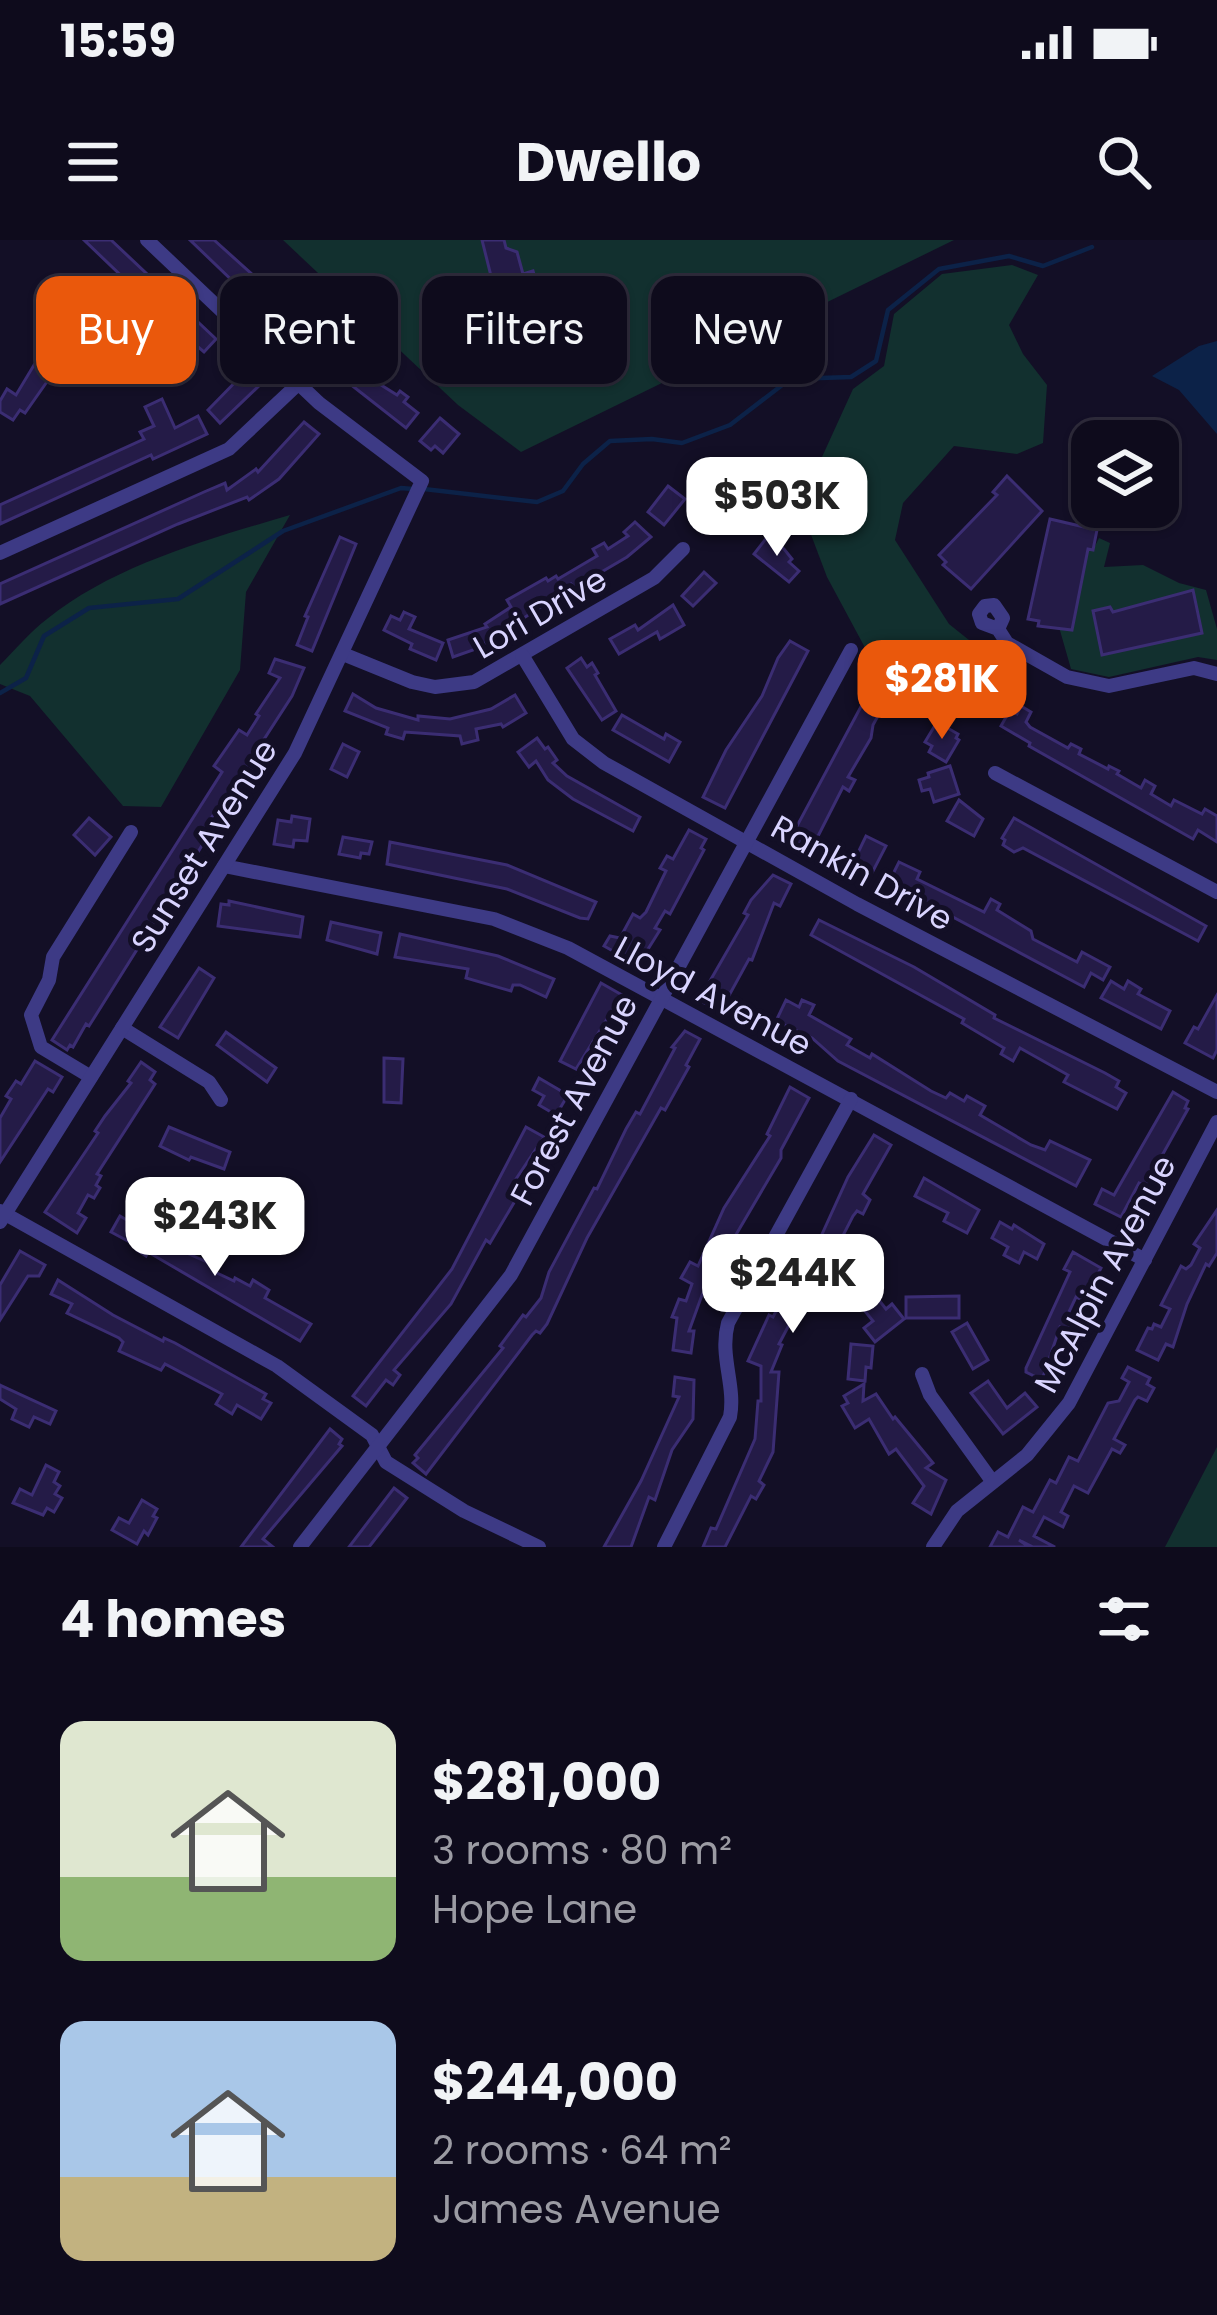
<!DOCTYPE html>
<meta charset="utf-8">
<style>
:root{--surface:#0e0b1c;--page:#171425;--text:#f1f3f6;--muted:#9b9ba3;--line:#2e2b3b;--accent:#ea580c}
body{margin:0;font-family:Poppins,sans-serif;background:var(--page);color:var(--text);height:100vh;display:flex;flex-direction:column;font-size:45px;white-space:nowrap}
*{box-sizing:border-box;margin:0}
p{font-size:39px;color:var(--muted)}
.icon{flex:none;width:66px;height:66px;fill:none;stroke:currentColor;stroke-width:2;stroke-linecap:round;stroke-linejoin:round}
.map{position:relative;height:1307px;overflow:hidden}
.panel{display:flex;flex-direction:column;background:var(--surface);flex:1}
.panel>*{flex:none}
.top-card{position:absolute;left:36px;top:36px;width:1146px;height:108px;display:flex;gap:24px}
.controls{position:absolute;left:1071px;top:180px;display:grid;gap:24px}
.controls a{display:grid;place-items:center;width:108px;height:108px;border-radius:24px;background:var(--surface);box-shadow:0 3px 9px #0004,0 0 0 3px var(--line);font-size:60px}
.price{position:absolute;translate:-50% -102px;padding:0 27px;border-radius:24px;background:#fff;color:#222;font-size:39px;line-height:78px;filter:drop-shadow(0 3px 6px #0008)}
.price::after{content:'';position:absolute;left:50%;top:72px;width:36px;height:27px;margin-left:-18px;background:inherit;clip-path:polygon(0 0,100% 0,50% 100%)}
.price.current{background:var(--accent);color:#fff}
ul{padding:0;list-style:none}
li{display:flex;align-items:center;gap:36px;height:300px;padding:0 60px}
li span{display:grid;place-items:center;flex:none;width:336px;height:240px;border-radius:24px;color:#555}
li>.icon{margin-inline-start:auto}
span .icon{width:144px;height:144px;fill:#fffc;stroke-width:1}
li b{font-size:51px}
h2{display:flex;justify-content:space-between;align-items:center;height:144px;padding:0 60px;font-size:51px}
.pill{padding:0 42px;border-radius:24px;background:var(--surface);box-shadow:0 3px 9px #0004,0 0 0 3px var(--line);font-size:42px;line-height:108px}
.pill.current{background:var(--accent);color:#fff}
.status{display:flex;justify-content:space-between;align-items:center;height:84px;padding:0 60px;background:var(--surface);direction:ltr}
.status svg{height:33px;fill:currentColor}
header{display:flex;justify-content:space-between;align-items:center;height:156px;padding:0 60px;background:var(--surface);font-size:54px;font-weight:700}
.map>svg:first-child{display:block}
.green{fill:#12302f}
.water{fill:#0c2248}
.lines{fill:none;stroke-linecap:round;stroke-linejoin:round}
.stream{stroke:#0c2248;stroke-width:4.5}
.building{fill:#241b47;stroke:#3b2d73;stroke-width:3}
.minor{stroke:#3d3a85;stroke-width:14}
.labels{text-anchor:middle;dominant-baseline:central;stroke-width:10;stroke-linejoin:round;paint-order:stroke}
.street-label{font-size:33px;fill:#d9d4ff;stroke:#130f26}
</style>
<div class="status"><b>15:59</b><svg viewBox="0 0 49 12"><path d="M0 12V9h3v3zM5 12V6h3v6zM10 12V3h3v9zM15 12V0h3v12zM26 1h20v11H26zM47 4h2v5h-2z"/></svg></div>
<header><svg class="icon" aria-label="menu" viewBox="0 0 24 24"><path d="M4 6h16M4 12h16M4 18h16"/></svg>Dwello<svg class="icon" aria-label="search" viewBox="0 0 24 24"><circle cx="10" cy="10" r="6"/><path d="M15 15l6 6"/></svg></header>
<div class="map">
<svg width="1217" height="1307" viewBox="0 0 1217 1307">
<rect width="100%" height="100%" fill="#130f26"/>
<g class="green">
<path d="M283 0H954L521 212 458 165Z"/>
<path d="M1012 25 1038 35 1009 85 1023 114 1047 145 1043 203 1017 214 954 206 903 263 895 300 949 384 1009 432 1017 452 998 467 933 461 870 417 827 337 790 239 822 217 853 149 884 126 894 74 942 34Z"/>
<path d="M290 275 246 352 240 430 161 567 123 566 30 456 0 444V425C15 410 30 392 47 379 114 325 209 299 290 275Z"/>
<path d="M1099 298 1110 303 1104 327 1143 325 1179 343 1206 350 1217 389V420L1198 417 1109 437 1071 429 1059 387 1072 390 1088 309 1093 310Z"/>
<path d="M1217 1207V1307H1165Z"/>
</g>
<path class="water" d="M1217 101V194L1179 150 1152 136 1199 106Z"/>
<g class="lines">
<g class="stream">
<path d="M424 249 537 262 563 251 583 224 610 201 652 199 682 203 730 185 790 139 851 137 876 121 888 70 939 29 1009 16 1043 26 1092 7"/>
<path d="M0 453 26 438 44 396 89 368 178 359 283 291 401 248 413 249"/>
</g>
</g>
<g class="building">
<path d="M84 0H111L216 99 204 112 177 89 171 96 153 78 159 72Z"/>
<path d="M190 0H214L322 97 328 92 334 99 329 104 362 133 397 155 400 151 408 157 404 162 418 173 406 188 294 100Z"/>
<path d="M482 0H504L506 8 517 12 523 34 533 31 540 56 499 68Z"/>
<path d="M34 125 51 136 25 173 20 170 13 180 0 172V161L7 149 16 155Z"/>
<path d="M248 129 263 142 220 183 208 170Z"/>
<path d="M162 159 175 188 198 176 207 194 153 219 151 215 0 284V265L144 199 140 192 154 186 145 167Z"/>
<path d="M440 178 459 194 443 213 435 206 431 210 420 201Z"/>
<path d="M304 182 319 194 279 239 249 260 247 257 178 284 0 364V344L204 252 225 243 227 250 256 229 258 232Z"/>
<path d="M1007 236 1042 271 971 349 943 325 946 322 939 315 997 255 993 252Z"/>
<path d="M668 246 685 259 664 285 648 272Z"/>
<path d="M1050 279 1097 290 1093 310 1088 309 1072 390 1038 386 1039 381 1028 379Z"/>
<path d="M635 282 651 297 627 317 574 348 571 344 554 354 556 357 476 409 453 417 448 400 487 387 485 384 511 367 507 360 546 338 548 341 556 336 558 339 597 316 593 309 604 303 608 309 628 296 624 292Z"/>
<path d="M768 296 784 309 792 319 789 322 799 331 789 342 754 314Z"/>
<path d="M340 297 356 304 312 411 297 405 308 377 305 376Z"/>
<path d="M704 332 716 343 693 366 682 356Z"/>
<path d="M1193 350 1202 393 1102 415 1093 371 1110 367 1113 372Z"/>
<path d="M673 365 684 385 660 399 657 392 619 414 610 399 635 385 638 390Z"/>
<path d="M404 372 415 377 409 389 443 403 436 420 410 409 412 404 384 390 391 376 400 380Z"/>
<path d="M790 401 808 411 725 568 703 557 726 510 762 456 778 418Z"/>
<path d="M581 418 587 427 592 423 598 433 595 435 616 471 602 480 567 428Z"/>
<path d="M275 419 304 428 292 456 246 527 251 530 235 556 225 570 215 572 206 587 210 592 192 622 89 786 86 784 73 807 70 805 67 810 52 800 222 532 214 526 239 490 247 495 259 476 256 474 280 438 269 433Z"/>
<path d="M879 433 893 443 879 462 884 465 873 485 871 498 848 537 855 540 849 551 843 547 811 610 790 599Z"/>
<path d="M353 454 376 468 418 480V476L450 479 491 469 515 455 526 473 503 487 501 484 476 489 478 500 462 504 460 496 405 492 403 499 386 494 388 488 345 471Z"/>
<path d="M1021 466 1031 472 1026 482 1030 487 1068 508 1071 504 1081 509 1079 514 1108 529 1109 526 1119 531 1117 534 1141 548 1145 540 1155 546 1151 554 1171 566 1174 560 1202 574 1205 569 1217 576V602L1198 590 1193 599 1029 506 1030 503 1001 486 1010 470 1017 474Z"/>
<path d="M622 475 664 499 666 494 680 502 669 522 613 490Z"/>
<path d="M937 482 958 494 956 498 959 500 946 522 929 512 932 506 925 502Z"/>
<path d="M537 498 545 509 548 507 557 520 553 523 567 536 640 577 633 591 573 559 548 540 536 521 529 527 518 512Z"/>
<path d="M343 504 359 512 347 537 331 529Z"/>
<path d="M950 526 959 554 934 562 930 549 922 551 919 540 929 537 928 533Z"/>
<path d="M959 560 983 579 974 596 947 581Z"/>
<path d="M292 576 310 579 307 601 294 600 293 607 274 604 278 580 291 582Z"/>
<path d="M89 578 111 597 95 615 74 595Z"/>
<path d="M1014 578 1206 686 1198 701 1023 608 1014 612 1003 605 1005 600 1002 598Z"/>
<path d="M689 590 706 599 701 608 704 610 670 674 665 671 655 688 660 690 638 725 604 706 610 696 620 698 633 674 640 678 646 672 666 631 660 628 667 616 673 619Z"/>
<path d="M866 596 886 606 872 633 853 623Z"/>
<path d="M343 597 372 602 369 614 361 613 360 618 339 614Z"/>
<path d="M390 602 507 625 596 662 588 679 580 678 507 649 387 624Z"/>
<path d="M899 622 920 632 917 639 984 672 991 659 1000 664 997 670 1031 691 1033 699 1077 722 1082 712 1110 727 1103 740 1091 733 1084 747 921 660 896 645 897 641 891 638Z"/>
<path d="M773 635 791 644 780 666 774 663 752 720 749 719 720 772 699 760 748 675 744 673 751 660Z"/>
<path d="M229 661 303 677 300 697 218 686 221 664 229 665Z"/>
<path d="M819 680 914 727 995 775 994 778 1105 833 1119 841 1116 847 1126 853 1117 869 1064 842 1068 835 1020 808 1013 821 1001 814 1004 808 962 783 964 779 811 695Z"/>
<path d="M331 682 381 693 377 714 327 700Z"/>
<path d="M400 694 498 716 554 739 546 757 520 745H513L511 751 466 738 468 729 395 717Z"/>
<path d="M199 728 214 738 178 798 160 787Z"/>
<path d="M1111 741 1124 749 1128 741 1141 749 1138 754 1170 771 1161 789 1101 758Z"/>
<path d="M601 743 622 755 576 829 560 821Z"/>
<path d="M1217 755V810L1213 818 1185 803 1194 787 1198 789Z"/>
<path d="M786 760 799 767 802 760 814 765 809 775 851 799 847 805 870 818 872 814 931 851 946 858 950 853 964 861 967 856 985 866 980 875 1031 905 1045 910 1050 901 1090 920 1076 946 838 821 812 798 776 781Z"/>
<path d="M685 791 700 799 686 825 689 827 665 870 661 868 587 998 547 1084 540 1093 536 1091 532 1095 426 1234 413 1223 418 1218 415 1215 503 1108 500 1106 523 1075 526 1077 541 1058 549 1032 594 948 597 949 626 889 636 872 640 874 675 808 672 807Z"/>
<path d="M226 792 276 828 267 842 217 805Z"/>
<path d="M384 818 403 819 401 863 384 862Z"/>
<path d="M35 821 62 837 53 852 48 849 0 922V878L11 859 6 856 16 841 21 844Z"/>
<path d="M141 822 155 832 150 840 155 844 97 934 101 936 96 945 100 948 94 958 88 955 78 973 86 978 77 993 45 972 98 893 95 891 105 876 131 843 128 841Z"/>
<path d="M539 838 568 855 556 875 539 865 544 856 533 850Z"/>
<path d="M790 847 809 858 781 910V918L727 1010 730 1011 713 1046 708 1044 702 1055 689 1091H694L691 1113 673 1110 677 1078 672 1077 679 1059 686 1061 692 1044 681 1038 690 1022 698 1026 724 968 770 896 767 894Z"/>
<path d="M1173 852 1188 861 1185 868 1188 869 1145 946 1139 943 1121 977 1095 964 1102 949 1114 955Z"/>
<path d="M169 887 230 912 224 929 191 917 189 920 160 906Z"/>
<path d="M526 887 544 897 516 939 515 947 521 950 515 961 490 1003 486 1000 451 1064 394 1130 400 1135 393 1145 386 1140 366 1166 353 1156 452 1029Z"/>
<path d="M874 895 891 905 863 954 870 960 863 974 857 971 853 976 835 1011 840 1014 835 1023 830 1020 811 1051 808 1049 779 1104 782 1105 771 1132H779L773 1212 759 1241 764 1245 756 1259 751 1256 725 1307H703L711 1288 716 1289 755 1199 758 1161H761V1126L748 1121 769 1075 773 1077 814 1001 818 1003 848 937Z"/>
<path d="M924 938 979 970 967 993 944 981 948 973 915 956Z"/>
<path d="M1217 970V1013L1209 1026 1206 1024 1187 1064 1173 1107 1166 1104 1158 1120 1137 1110 1148 1088 1152 1089 1154 1084 1161 1087 1170 1069 1161 1065 1181 1026 1186 1029 1191 1025 1200 1008 1194 1004Z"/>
<path d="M120 976 171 1006 218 1027 215 1032 234 1041 235 1038 250 1046 253 1040 269 1050 265 1058 311 1084 300 1101 148 1012 146 1016 137 1010 139 1007 111 992Z"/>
<path d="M1000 982 1012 989 1014 985 1044 1004 1037 1019 1024 1012 1019 1023 1004 1015 1008 1007 992 998Z"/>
<path d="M20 1011 45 1025 39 1036H28L0 1080V1045Z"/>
<path d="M1073 1012 1101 1028 1084 1061 1076 1057 1067 1076 1073 1079 1068 1091 1060 1087 1042 1140 1026 1132V1128L1070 1032 1064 1029Z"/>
<path d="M58 1040 113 1075 163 1101 164 1098 175 1103 266 1154 263 1159 271 1163 261 1179 237 1165 232 1174 216 1164 222 1154 165 1124 161 1130 119 1111 123 1102 119 1098 67 1073 72 1064 51 1054Z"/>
<path d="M874 1054 886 1069 892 1064 904 1079 875 1102 864 1088 873 1081 860 1065Z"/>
<path d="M959 1056V1078H906V1057Z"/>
<path d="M967 1083 988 1120 973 1129 952 1092Z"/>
<path d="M851 1104 873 1106 871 1128 866 1127 865 1141 848 1139Z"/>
<path d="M1128 1127 1150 1138 1147 1144 1154 1148 1147 1161 1138 1157 1135 1160 1114 1199 1125 1205 1120 1213 1112 1209 1088 1253 1074 1246 1061 1272 1068 1276 1063 1287 1044 1277 1034 1296 1055 1307H1033L1019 1300 1029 1307H990L998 1292 1008 1297 1023 1267 1033 1272 1050 1240 1056 1243 1069 1217 1078 1221 1108 1163 1119 1161 1129 1142 1122 1138Z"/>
<path d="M675 1137 694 1140 693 1179 672 1210 655 1260 649 1257 631 1307H604L641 1241 679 1157 673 1156Z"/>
<path d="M988 1141 1007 1168 1025 1153 1037 1167 1003 1194 971 1153Z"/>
<path d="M864 1144 863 1161 876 1154 893 1179 895 1177 933 1223 926 1228 946 1240 931 1274 913 1263 924 1246 896 1209 889 1214 869 1179 855 1188 842 1166 848 1163 844 1156Z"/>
<path d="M0 1145 56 1171 50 1184 34 1177 29 1187 12 1179 16 1169 0 1159Z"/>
<path d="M330 1189 342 1199 339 1204 342 1206 263 1299 273 1307H241Z"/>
<path d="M46 1225 59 1232 54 1242 60 1246 55 1254 62 1258 54 1272 47 1268 43 1275 13 1263 20 1249 32 1255Z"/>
<path d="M394 1248 407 1258 390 1280 369 1307H349Z"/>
<path d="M142 1260 157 1269 153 1276 157 1278 148 1295 144 1291 137 1304 112 1290 119 1278 129 1283Z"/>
</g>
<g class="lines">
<g class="minor">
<path d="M0 313 229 209 298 144"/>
<path d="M998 389 1003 378 994 365 985 366 979 374 982 383 998 389 1007 403 1067 437 1109 446 1194 428 1217 434"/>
<path d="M343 414 412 442 435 447 474 442 654 338 683 309"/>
<path d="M522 415 573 499 604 523 857 664 1217 852"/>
<path d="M995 533 1217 652"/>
<path d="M224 626 494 679 568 708 1145 1020"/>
<path d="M122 788 209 842 221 860"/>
<path d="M91 837 41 807 31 775 49 740 53 717 131 592"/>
<path d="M0 971 277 1126 372 1195 386 1222 464 1271 539 1307"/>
<path d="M0 982 295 513 422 241 319 163 147 0"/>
<path d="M922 1134 930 1155 992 1241"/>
<path d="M300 1307 511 1035 851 410"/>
<path d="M664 1307 730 1177C736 1145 719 1116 728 1083L851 859"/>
<path d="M933 1307 957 1271 1027 1215 1069 1163 1217 882"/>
</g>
</g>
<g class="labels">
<g class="street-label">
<text transform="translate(540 373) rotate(-30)">Lori Drive</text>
<text transform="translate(204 606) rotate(-58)">Sunset Avenue</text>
<text transform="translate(862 633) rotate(29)">Rankin Drive</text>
<text transform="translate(713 756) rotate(28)">Lloyd Avenue</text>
<text transform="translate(574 860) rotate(-62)">Forest Avenue</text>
<text transform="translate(1105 1034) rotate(-62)">McAlpin Avenue</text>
</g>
</g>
</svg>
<div class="controls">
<a><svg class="icon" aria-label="layers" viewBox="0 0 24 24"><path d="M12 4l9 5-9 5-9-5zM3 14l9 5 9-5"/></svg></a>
</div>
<b class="price" style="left:777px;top:319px">$503K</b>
<b class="price current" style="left:942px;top:502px">$281K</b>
<b class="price" style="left:215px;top:1039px">$243K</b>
<b class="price" style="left:793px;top:1096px">$244K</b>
<div class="top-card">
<a class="pill current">Buy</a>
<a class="pill">Rent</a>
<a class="pill">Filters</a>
<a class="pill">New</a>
</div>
</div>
<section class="panel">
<h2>4 homes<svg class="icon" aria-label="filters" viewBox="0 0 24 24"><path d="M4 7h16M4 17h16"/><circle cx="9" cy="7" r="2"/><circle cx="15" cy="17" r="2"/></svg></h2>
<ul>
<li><span style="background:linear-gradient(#dfe7d0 65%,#8fb573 0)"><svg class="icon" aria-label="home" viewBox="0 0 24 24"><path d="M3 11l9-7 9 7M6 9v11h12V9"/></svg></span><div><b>$281,000</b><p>3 rooms · 80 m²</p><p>Hope Lane</p></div></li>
<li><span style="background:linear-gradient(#a9c7e8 65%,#c2b280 0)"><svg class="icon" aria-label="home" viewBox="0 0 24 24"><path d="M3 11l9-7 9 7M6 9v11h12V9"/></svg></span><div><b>$244,000</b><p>2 rooms · 64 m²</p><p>James Avenue</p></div></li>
</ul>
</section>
